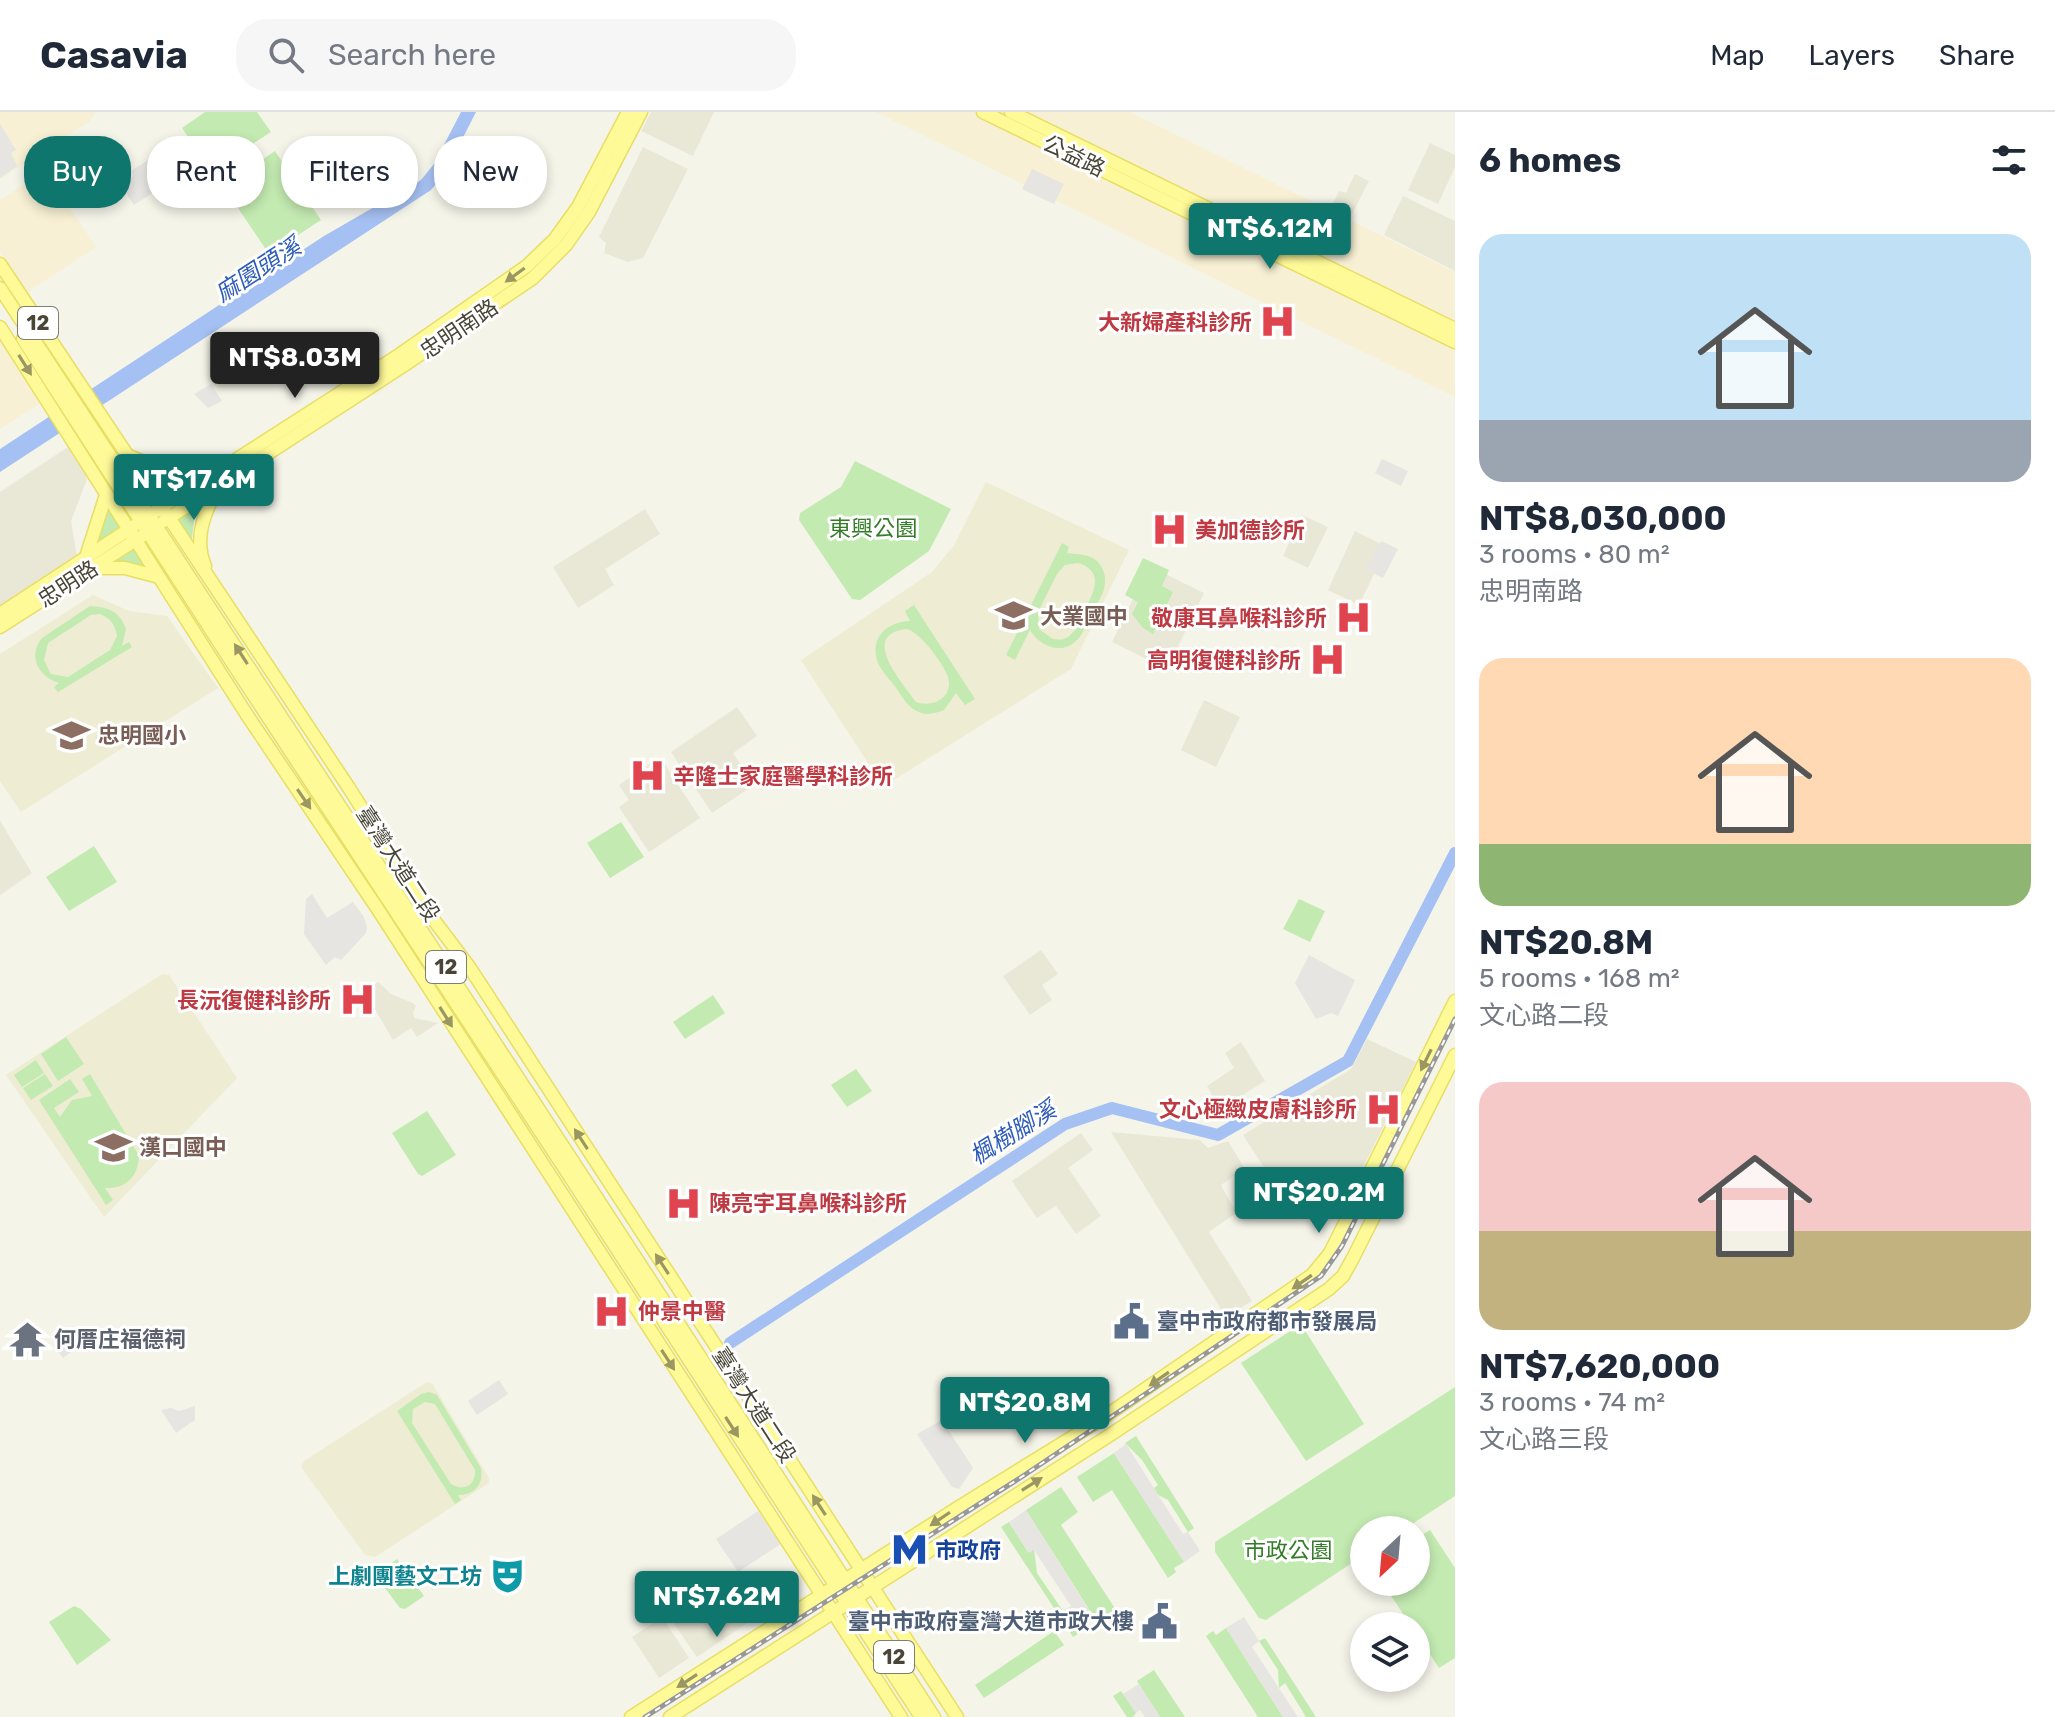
<!DOCTYPE html>
<meta charset="utf-8">
<style>
:root{--surface:#fff;--page:#f6f6f7;--text:#1f2937;--muted:#747a83;--line:#e0e1e3;--accent:#0f766e}
body{margin:0;font-family:Rubik,"Noto Sans TC",sans-serif;background:var(--page);color:var(--text);height:100vh;display:flex;flex-direction:column;font-size:30px;white-space:nowrap}
*{box-sizing:border-box;margin:0}
p{font-size:26px;color:var(--muted)}
.icon{flex:none;width:44px;height:44px;fill:none;stroke:currentColor;stroke-width:2;stroke-linecap:round;stroke-linejoin:round}
.map{position:relative;flex:1;overflow:hidden}
.panel{display:flex;flex-direction:column;background:var(--surface);width:600px}
.panel>*{flex:none}
.guide{position:absolute;left:24px;top:24px;width:760px;height:72px;display:flex;gap:16px}
.needle{width:52px;rotate:206deg}
.fabs{position:absolute;left:1350px;top:1404px;display:grid;gap:16px}
.fabs a{display:grid;place-items:center;width:80px;height:80px;border-radius:50%;background:var(--surface);box-shadow:0 4px 12px #0003;font-size:40px}
.price{position:absolute;translate:-50% -68px;padding:0 18px;border-radius:8px;background:var(--accent);color:#fff;font-size:26px;line-height:52px;filter:drop-shadow(0 2px 4px #0008)}
.price::after{content:'';position:absolute;left:50%;top:48px;width:24px;height:18px;margin-left:-12px;background:inherit;clip-path:polygon(0 0,100% 0,50% 100%)}
.price.selected{background:#222;color:#fff}
ul{padding:0;list-style:none}
li{display:grid;align-content:center;gap:16px;height:424px;padding:0 24px}
li span{display:grid;place-items:center;height:248px;border-radius:24px;color:#555}
li>.icon{margin-inline-start:auto}
span .icon{width:144px;height:144px;fill:#fffc;stroke-width:1}
li b{font-size:34px}
h2{display:flex;justify-content:space-between;align-items:center;height:96px;padding:0 24px;font-size:34px}
.pill{padding:0 28px;border-radius:32px;background:var(--surface);box-shadow:0 4px 12px #0003;font-size:28px;line-height:72px}
.pill.selected{background:var(--accent);color:#fff}
header{display:flex;align-items:center;gap:48px;box-sizing:border-box;height:112px;padding:0 40px;background:var(--surface);border-bottom:2px solid var(--line)}
header strong{font-size:38px}
nav{display:flex;gap:44px;margin-inline-start:auto;font-size:28px}
.search{width:560px;height:72px;background:var(--page);display:flex;align-items:center;gap:20px;box-sizing:border-box;padding:0 28px;border-radius:32px;color:var(--muted);font-size:30px}
main{display:flex;flex:1;min-height:0}
.map>svg:first-child{display:block}
.residential{fill:#e9e8d7}
.commercial{fill:#f7f0d4}
.education{fill:#eeedd3}
.green{fill:#c3eab1;fill-rule:evenodd}
.parking{fill:#e6e5e1}
.water{fill:#a5c0f2}
.lines{fill:none;stroke-linecap:round;stroke-linejoin:round}
.river{stroke:#a5c0f2;stroke-width:12}
.major-casing{stroke:#e7df65;stroke-width:15}
.major{stroke:#fffa98;stroke-width:12}
.rail-casing{stroke:#989898;stroke-width:5}
.rail{stroke:#fff;stroke-width:2;stroke-dasharray:6;stroke-linecap:butt}
.oneway{fill:#9b9763}
.labels{text-anchor:middle;dominant-baseline:central;stroke-width:6;stroke-linejoin:round;paint-order:stroke}
.shield{fill:#fff;stroke:#807e73;stroke-width:2}
.shield-label{font-size:20px;font-weight:bold;fill:#494637}
.street-label{font-size:22px;fill:#494637;stroke:#fff}
.health-label{font-size:22px;font-weight:bold;fill:#be3a42;stroke:#fff;text-anchor:end}
.park-label{font-size:22px;fill:#347d28;stroke:#fff}
.education-label{font-size:22px;font-weight:bold;fill:#785e54;stroke:#fff;text-anchor:start}
.service-label{font-size:22px;font-weight:bold;fill:#4e5e75;stroke:#fff;text-anchor:start}
.worship-label{font-size:22px;font-weight:bold;fill:#5b616d;stroke:#fff;text-anchor:start}
.transit-label{font-size:22px;font-weight:bold;fill:#164399;stroke:#fff;text-anchor:start}
.culture-label{font-size:22px;font-weight:bold;fill:#0d838f;stroke:#fff;text-anchor:end}
.water-label{font-size:24px;font-style:italic;fill:#2d5cb9;stroke:#fff}
</style>
<header>
<strong>Casavia</strong>
<div class="search"><svg class="icon" aria-label="search" viewBox="0 0 24 24"><circle cx="10" cy="10" r="6"/><path d="M15 15l6 6"/></svg>Search here</div>
<nav><a>Map</a><a>Layers</a><a>Share</a></nav>
</header>
<main>
<div class="map">
<svg width="1455" height="1605" viewBox="0 0 1455 1605">
<rect width="100%" height="100%" fill="#f5f4e9"/>
<g class="residential">
<path d="M651 0H714L693 44 641 19Z"/>
<path d="M1430 31 1455 43V55L1438 92 1408 78Z"/>
<path d="M643 35 688 57 643 146 628 150 604 141 606 131 599 125Z"/>
<path d="M1355 62 1369 69 1350 106 1330 97 1339 79 1346 81Z"/>
<path d="M1403 84 1455 109V159L1384 123Z"/>
<path d="M71 333 87 367 71 409 77 445 0 495V380Z"/>
<path d="M645 397 660 422 605 457 614 473 578 496 553 455Z"/>
<path d="M1302 403 1328 415 1308 456 1283 444Z"/>
<path d="M1355 419 1387 435 1359 493 1328 478Z"/>
<path d="M1149 454 1204 481 1167 557 1112 530Z"/>
<path d="M1204 588 1240 605 1216 655 1181 638Z"/>
<path d="M737 595 757 624 733 641 754 673 712 701 671 640Z"/>
<path d="M660 645 700 706 649 740 619 695 629 688 619 673Z"/>
<path d="M0 709 32 761 0 783Z"/>
<path d="M1041 838 1058 862 1042 873 1052 888 1030 903 1003 864Z"/>
<path d="M378 870 391 882 413 891 416 894 413 901 415 906 438 911 417 925 411 916 393 928 365 880Z"/>
<path d="M1367 927 1416 950 1348 1085 1322 1073 1289 1093 1243 1023 1351 957Z"/>
<path d="M1241 930 1265 969 1225 994 1217 992 1207 974 1234 956 1225 941Z"/>
<path d="M1111 1020 1200 1028 1208 1036 1228 1029 1245 1057 1221 1073 1236 1101 1209 1120 1252 1189 1230 1202H1224Z"/>
<path d="M1081 1021 1093 1038 1068 1056 1101 1104 1076 1122 1056 1094 1037 1106 1012 1069Z"/>
<path d="M725 1463 739 1483 730 1489 746 1512 697 1545 667 1502Z"/>
<path d="M662 1505 689 1546 659 1566 632 1525Z"/>
</g>
<g class="commercial">
<path d="M0 0H96L90 9 0 67Z"/>
<path d="M876 0H1130L1455 160V285Z"/>
<path d="M45 59 96 135 28 180 0 139V88Z"/>
<path d="M0 228 41 291 0 317Z"/>
</g>
<g class="education">
<path d="M986 370 1129 438 1071 557 886 673 881 671 801 548 932 460 954 433Z"/>
<path d="M93 483 129 499 167 504 218 576 21 700 0 669V542Z"/>
<path d="M162 862 169 863 237 966 104 1105 6 963Z"/>
<path d="M427 1270 432 1271 489 1366V1371L375 1445 365 1443 301 1355 304 1349Z"/>
</g>
<g class="green">
<path d="M205 0H257L271 20 211 59 182 16Z"/>
<path d="M275 39 321 108 269 142 223 74Z"/>
<path d="M131 348 203 365 162 392Z"/>
<path d="M855 349 951 397 929 439 860 488 852 487 799 408 800 401 841 375Z"/>
<path d="M107 387 124 417 90 440Z"/>
<path d="M196 390 191 436 172 407Z"/>
<path d="M1062 431 1069 435 1067 441C1078 443 1088 441 1097 449 1103 455 1106 463 1105 472 1104 482 1097 492 1092 500 1088 509 1084 521 1077 528 1061 544 1040 534 1030 518L1015 548 1006 543ZM1078 451C1105 459 1094 481 1084 499 1081 507 1078 517 1071 522 1066 528 1060 528 1053 527L1039 517 1038 500 1057 462 1065 453Z"/>
<path d="M136 432 159 470 98 455Z"/>
<path d="M1143 446 1169 458 1162 474 1173 480 1153 522 1143 516 1132 502 1138 490 1125 483Z"/>
<path d="M914 493 975 587 965 593 956 581 944 598C935 601 928 604 919 600 908 596 903 586 897 577 891 569 882 560 878 551 869 525 887 510 910 509L905 499ZM907 517C921 521 943 551 948 565 954 586 932 596 916 590 903 571 858 522 907 517Z"/>
<path d="M90 494C108 495 120 499 126 517L122 534 129 530 132 535 58 580 54 575 59 571C39 565 27 544 42 526ZM99 502C110 505 115 513 117 524L110 538 68 565 51 562 44 548 48 531 91 503Z"/>
<path d="M621 710 644 745 610 766 587 731Z"/>
<path d="M94 734 117 770 69 799 46 765Z"/>
<path d="M1299 787 1325 799 1310 830 1283 817Z"/>
<path d="M713 883 725 901 685 927 673 910Z"/>
<path d="M66 925 84 952 58 969 41 942Z"/>
<path d="M36 948 44 961 22 975 14 963Z"/>
<path d="M856 957 872 979 847 995 831 973Z"/>
<path d="M45 962 53 974 31 988 23 976Z"/>
<path d="M90 962 139 1044C138 1065 126 1077 105 1076L113 1088 106 1093 39 988 70 967 79 980 54 996 60 1005 72 988 92 984 82 967Z"/>
<path d="M427 999 456 1043 422 1064 418 1062 392 1021Z"/>
<path d="M1301 1212 1364 1312 1306 1349 1241 1251Z"/>
<path d="M1455 1275V1384L1403 1418H1364V1443L1266 1508 1259 1506 1215 1440V1430Z"/>
<path d="M429 1280 437 1283 481 1356C484 1373 474 1383 458 1383L461 1388 455 1392 397 1299 421 1282ZM425 1290 435 1292 475 1358C476 1373 464 1380 451 1372L412 1311 413 1297Z"/>
<path d="M1136 1324 1194 1416 1188 1420 1168 1388 1158 1383 1154 1376 1158 1373 1142 1348 1125 1331Z"/>
<path d="M1114 1341 1184 1450 1174 1456 1176 1460 1168 1466 1112 1378 1093 1390 1077 1365Z"/>
<path d="M1061 1375 1078 1400 1061 1413 1116 1498 1097 1510 1026 1398Z"/>
<path d="M1009 1410 1028 1440 1034 1437 1037 1461 1063 1499 1066 1497 1081 1520 1073 1525 1001 1415Z"/>
<path d="M1430 1418 1455 1456V1546L1439 1556 1416 1521V1514H1411L1382 1470H1416V1427Z"/>
<path d="M397 1447 424 1484 405 1497 400 1496 376 1464Z"/>
<path d="M74 1494 81 1497 111 1528 77 1553 49 1510Z"/>
<path d="M1226 1516 1283 1605H1258L1206 1524 1213 1519 1216 1523Z"/>
<path d="M1054 1519 1064 1533 984 1586 975 1573Z"/>
<path d="M1265 1526 1316 1605H1306L1285 1571 1279 1576 1278 1558 1259 1529Z"/>
<path d="M1154 1558 1185 1605H1160L1137 1569Z"/>
<path d="M1121 1579 1136 1601 1133 1605H1127L1113 1584Z"/>
</g>
<g class="parking">
<path d="M0 12 16 38 11 41 17 54 0 66Z"/>
<path d="M148 48 165 73 134 93 120 72 133 64 131 59Z"/>
<path d="M1032 57 1064 72 1054 92 1022 77Z"/>
<path d="M211 272 222 289 208 296 194 282Z"/>
<path d="M1382 347 1408 359 1401 374 1375 361Z"/>
<path d="M1381 429 1398 437 1383 466 1366 458Z"/>
<path d="M312 782 327 806 353 790 364 805 367 816 366 821 341 848 335 845 326 853 304 822 306 787Z"/>
<path d="M1309 843 1355 868 1338 904 1331 901 1316 907 1295 871Z"/>
<path d="M79 1216 87 1228 63 1246 54 1234Z"/>
<path d="M499 1268 508 1282 477 1303 468 1289Z"/>
<path d="M195 1294V1308L176 1321 161 1298 171 1296 179 1299Z"/>
<path d="M942 1308 973 1356 959 1377 952 1375 917 1322Z"/>
<path d="M1126 1332 1183 1422 1188 1420 1200 1439 1184 1450 1114 1341Z"/>
<path d="M1026 1398 1094 1506 1079 1516 1066 1497 1071 1494 1034 1438 1029 1441 1009 1410Z"/>
<path d="M758 1399 781 1432 738 1460 716 1427Z"/>
<path d="M1244 1505 1259 1529 1252 1535 1298 1605H1283L1226 1516Z"/>
<path d="M1139 1572 1160 1605H1145L1140 1598 1136 1601 1123 1582Z"/>
</g>
<path class="water" d="M461 0H476L445 61 431 78 0 360V337L324 124 421 68 434 52Z"/>
<g class="lines">
<path class="river" d="M730 1231 1065 1012 1112 996 1218 1023 1348 949 1455 741"/>
<defs>
<g id="major">
<path d="M983 0 1455 230"/>
<path d="M1011 0 1455 217"/>
<path d="M0 152 349 676 427 799 470 856 957 1605"/>
<path d="M0 176 608 1103 934 1605"/>
<path d="M0 215 247 603 377 796 901 1605"/>
<path d="M23 227 235 555 563 1054 921 1605"/>
<path d="M129 344 168 360 210 363"/>
<path d="M156 399 399 243 527 154 555 127 578 95 628 0"/>
<path d="M164 409 406 252 533 166 566 133 589 100 641 0"/>
<path d="M86 445 106 383"/>
<path d="M205 454C193 426 205 398 219 374"/>
<path d="M92 456H125L159 465"/>
<path d="M0 502 134 414"/>
<path d="M0 515 142 424"/>
<path d="M631 1605 959 1395 1100 1308 1312 1163 1330 1141 1455 889"/>
<path d="M670 1605 1110 1323 1329 1177 1343 1164 1353 1146 1455 943"/>
</g>
</defs>
<use href="#major" class="major-casing"/>
<use href="#major" class="major"/>
<defs>
<path id="rail" d="M645 1605 1023 1364 1321 1164 1342 1134 1455 907"/>
</defs>
<use href="#rail" class="rail-casing"/>
<use href="#rail" class="rail"/>
</g>
<defs><path id="oneway-solid" d="M-6-.8H1V-3.2L6.5 0L1 3.2V.8H-6Z" transform="scale(2)"/></defs>
<g class="oneway">
<use href="#oneway-solid" transform="translate(515 163) rotate(144)"/>
<use href="#oneway-solid" transform="translate(25 253) rotate(58)"/>
<use href="#oneway-solid" transform="translate(241 542) rotate(-123)"/>
<use href="#oneway-solid" transform="translate(304 687) rotate(56)"/>
<use href="#oneway-solid" transform="translate(446 905) rotate(58)"/>
<use href="#oneway-solid" transform="translate(1426 948) rotate(116)"/>
<use href="#oneway-solid" transform="translate(581 1027) rotate(-123)"/>
<use href="#oneway-solid" transform="translate(662 1152) rotate(-123)"/>
<use href="#oneway-solid" transform="translate(1302 1170) rotate(145)"/>
<use href="#oneway-solid" transform="translate(668 1248) rotate(57)"/>
<use href="#oneway-solid" transform="translate(1159 1267) rotate(145)"/>
<use href="#oneway-solid" transform="translate(732 1315) rotate(57)"/>
<use href="#oneway-solid" transform="translate(1032 1372) rotate(-32)"/>
<use href="#oneway-solid" transform="translate(819 1393) rotate(-123)"/>
<use href="#oneway-solid" transform="translate(940 1407) rotate(146)"/>
<use href="#oneway-solid" transform="translate(687 1569) rotate(147)"/>
</g>
<defs>
<symbol id="hospital-bare" viewBox="-9 -9 18 18"><path d="M-5-5h3v3.5h4V-5h3V5h-3V1.5h-4V5h-3Z" fill="#e0444e" stroke="#fff" stroke-width="2.5" paint-order="stroke"/></symbol>
<symbol id="school-bare" viewBox="-9 -9 18 18"><path d="M0-5L7-2L0 1L-7-2ZM-4 1L0 2.5L4 1V4Q0 6-4 4Z" fill="#8d6e63" stroke="#fff" stroke-width="2.5" paint-order="stroke"/></symbol>
<symbol id="civic-bare" viewBox="-9 -9 18 18"><path d="M-.6-6.5H3V-4.5H.6V-3L4-1V1h2V6H-6V1h2V-1L-.6-3ZM-1.2 2.5V6h2.4V2.5Z" fill="#5c6f8a" stroke="#fff" stroke-width="2.5" paint-order="stroke"/></symbol>
<symbol id="temple-bare" viewBox="-9 -9 18 18"><path d="M0-6L5-2H3V0L6.5 2.5H4V6H1.5V3h-3V6H-4V2.5H-6.5L-3 0V-2H-5Z" fill="#6b7280" stroke="#fff" stroke-width="2.5" paint-order="stroke"/></symbol>
<symbol id="metro-bare" viewBox="-9 -9 18 18"><path d="M-5.5 5V-5H-3L0 0L3-5H5.5V5H3V-.5L0 4L-3-.5V5Z" fill="#1a4fb4" stroke="#fff" stroke-width="2.5" paint-order="stroke"/></symbol>
<symbol id="theatre-bare" viewBox="-9 -9 18 18"><path d="M-5-5.5Q0-4 5-5.5V0Q5 5 0 6Q-5 5-5 0ZM-3.3-2.5H-1v1.5H-3.3ZM1-2.5H3.3v1.5H1ZM-2.8 1Q0 5.5 2.8 1Z" fill="#0f9aa8" stroke="#fff" stroke-width="2.5" paint-order="stroke"/></symbol>
</defs>
<g fill-rule="evenodd">
<use href="#hospital-bare" x="1252" y="184" width="51" height="51"/>
<use href="#hospital-bare" x="1144" y="392" width="51" height="51"/>
<use href="#school-bare" x="988" y="478" width="51" height="51"/>
<use href="#hospital-bare" x="1328" y="480" width="51" height="51"/>
<use href="#hospital-bare" x="1302" y="522" width="51" height="51"/>
<use href="#school-bare" x="46" y="598" width="51" height="51"/>
<use href="#hospital-bare" x="622" y="638" width="51" height="51"/>
<use href="#hospital-bare" x="332" y="862" width="51" height="51"/>
<use href="#hospital-bare" x="1358" y="972" width="51" height="51"/>
<use href="#school-bare" x="88" y="1010" width="51" height="51"/>
<use href="#hospital-bare" x="658" y="1066" width="51" height="51"/>
<use href="#hospital-bare" x="586" y="1174" width="51" height="51"/>
<use href="#civic-bare" x="1106" y="1184" width="51" height="51"/>
<use href="#temple-bare" x="2" y="1202" width="51" height="51"/>
<use href="#metro-bare" x="884" y="1412" width="51" height="51"/>
<use href="#theatre-bare" x="482" y="1438" width="51" height="51"/>
<use href="#civic-bare" x="1134" y="1484" width="51" height="51"/>
</g>
<g class="labels">
<g class="shield">
<rect x="18" y="195" width="40" height="32" rx="6"/>
<rect x="426" y="839" width="40" height="32" rx="6"/>
<rect x="874" y="1529" width="40" height="32" rx="6"/>
</g>
<g class="shield-label">
<text x="38" y="211">12</text>
<text x="446" y="855">12</text>
<text x="894" y="1545">12</text>
</g>
<g class="street-label">
<text transform="translate(1074 44) rotate(26)">公益路</text>
<text transform="translate(459 217) rotate(-34)">忠明南路</text>
<text transform="translate(68 472) rotate(-33)">忠明路</text>
<text transform="translate(398 752) rotate(57)">臺灣大道二段</text>
<text transform="translate(754 1293) rotate(57)">臺灣大道二段</text>
</g>
<g class="health-label">
<text x="1252" y="210">大新婦產科診所</text>
<text x="1195" y="418" text-anchor="start">美加德診所</text>
<text x="1327" y="506">敬康耳鼻喉科診所</text>
<text x="1301" y="548">高明復健科診所</text>
<text x="673" y="664" text-anchor="start">辛隆士家庭醫學科診所</text>
<text x="331" y="888">長沅復健科診所</text>
<text x="1357" y="997">文心極緻皮膚科診所</text>
<text x="709" y="1091" text-anchor="start">陳亮宇耳鼻喉科診所</text>
<text x="638" y="1199" text-anchor="start">仲景中醫</text>
</g>
<g class="park-label">
<text x="873" y="416">東興公園</text>
<text x="1288" y="1438">市政公園</text>
</g>
<g class="education-label">
<text x="1040" y="504">大業國中</text>
<text x="98" y="623">忠明國小</text>
<text x="139" y="1035">漢口國中</text>
</g>
<g class="service-label">
<text x="1157" y="1209">臺中市政府都市發展局</text>
<text x="1134" y="1509" text-anchor="end">臺中市政府臺灣大道市政大樓</text>
</g>
<g class="worship-label">
<text x="54" y="1227">何厝庄福德祠</text>
</g>
<g class="transit-label">
<text x="935" y="1438">市政府</text>
</g>
<g class="culture-label">
<text x="482" y="1464">上劇團藝文工坊</text>
</g>
<g class="water-label">
<text transform="translate(258 158) rotate(-33)">麻園頭溪</text>
<text transform="translate(1013 1021) rotate(-32)">楓樹腳溪</text>
</g>
</g>
</svg>
<div class="fabs">
<a><svg class="needle" viewBox="-14 -14 28 28"><path d="M0-13l5 13h-10z" fill="#e53935"/><path d="M0 13l5-13h-10z" fill="#747a83"/></svg></a>
<a><svg class="icon" aria-label="layers" viewBox="0 0 24 24"><path d="M12 4l9 5-9 5-9-5zM3 14l9 5 9-5"/></svg></a>
</div>
<b class="price" style="left:1270px;top:159px">NT$6.12M</b>
<b class="price selected" style="left:295px;top:288px">NT$8.03M</b>
<b class="price" style="left:194px;top:410px">NT$17.6M</b>
<b class="price" style="left:1319px;top:1123px">NT$20.2M</b>
<b class="price" style="left:1025px;top:1333px">NT$20.8M</b>
<b class="price" style="left:717px;top:1527px">NT$7.62M</b>
<div class="guide">
<a class="pill selected">Buy</a>
<a class="pill">Rent</a>
<a class="pill">Filters</a>
<a class="pill">New</a>
</div>
</div>
<section class="panel">
<h2>6 homes<svg class="icon" aria-label="filters" viewBox="0 0 24 24"><path d="M4 7h16M4 17h16"/><circle cx="9" cy="7" r="2"/><circle cx="15" cy="17" r="2"/></svg></h2>
<ul>
<li><span style="background:linear-gradient(#bfe0f5 75%,#9aa5b1 0)"><svg class="icon" aria-label="home" viewBox="0 0 24 24"><path d="M3 11l9-7 9 7M6 9v11h12V9"/></svg></span><div><b>NT$8,030,000</b><p>3 rooms · 80 m²</p><p>忠明南路</p></div></li>
<li><span style="background:linear-gradient(#ffd9b3 75%,#8fb573 0)"><svg class="icon" aria-label="home" viewBox="0 0 24 24"><path d="M3 11l9-7 9 7M6 9v11h12V9"/></svg></span><div><b>NT$20.8M</b><p>5 rooms · 168 m²</p><p>文心路二段</p></div></li>
<li><span style="background:linear-gradient(#f6c9c9 60%,#c2b280 0)"><svg class="icon" aria-label="home" viewBox="0 0 24 24"><path d="M3 11l9-7 9 7M6 9v11h12V9"/></svg></span><div><b>NT$7,620,000</b><p>3 rooms · 74 m²</p><p>文心路三段</p></div></li>
</ul>
</section>
</main>
